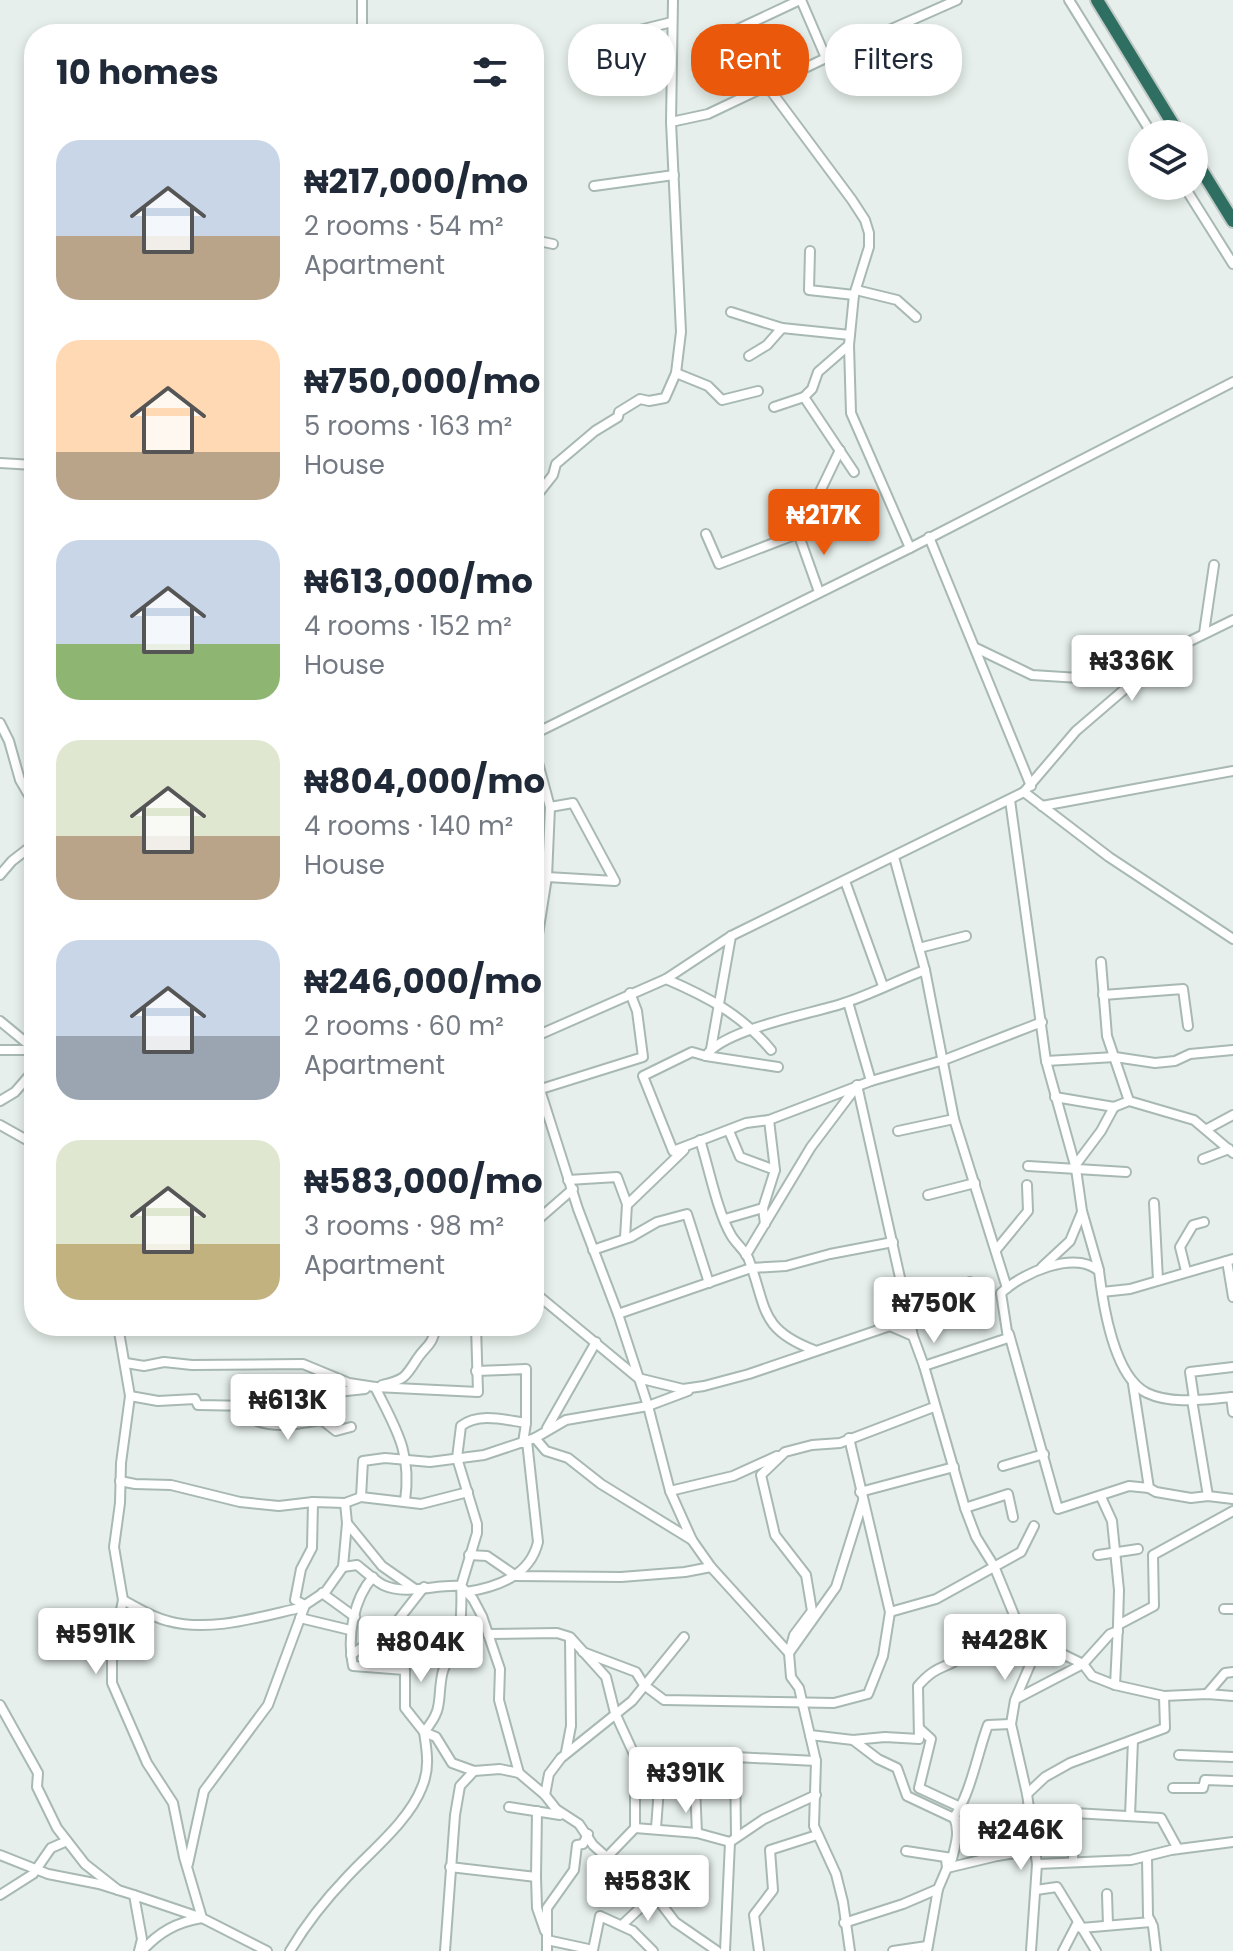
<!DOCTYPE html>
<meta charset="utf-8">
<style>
:root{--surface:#fff;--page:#f6f6f7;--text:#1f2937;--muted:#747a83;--accent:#ea580c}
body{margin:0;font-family:Poppins,sans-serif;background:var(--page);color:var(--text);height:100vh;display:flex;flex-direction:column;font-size:30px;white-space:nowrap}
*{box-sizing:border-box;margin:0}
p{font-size:26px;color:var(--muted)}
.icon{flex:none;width:44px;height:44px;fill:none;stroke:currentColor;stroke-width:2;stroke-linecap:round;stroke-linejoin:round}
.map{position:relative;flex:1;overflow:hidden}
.details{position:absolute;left:24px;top:24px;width:520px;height:1312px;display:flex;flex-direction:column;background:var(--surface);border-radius:32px;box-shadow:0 4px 12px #0003}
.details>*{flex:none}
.hud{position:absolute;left:568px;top:24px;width:544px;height:72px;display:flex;gap:16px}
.controls{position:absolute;left:1128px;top:120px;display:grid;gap:16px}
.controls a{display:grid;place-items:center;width:80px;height:80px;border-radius:50%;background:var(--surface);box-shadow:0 4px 12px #0003;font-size:40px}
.price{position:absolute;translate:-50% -68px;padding:0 18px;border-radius:8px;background:#fff;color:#222;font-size:26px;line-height:52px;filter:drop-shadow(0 2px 4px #0008)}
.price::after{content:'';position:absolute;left:50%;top:48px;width:24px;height:18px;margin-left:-12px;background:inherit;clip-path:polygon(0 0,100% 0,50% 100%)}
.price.selected{background:var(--accent);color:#fff}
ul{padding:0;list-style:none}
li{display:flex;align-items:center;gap:24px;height:200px;padding:0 32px}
li span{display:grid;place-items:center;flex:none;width:224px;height:160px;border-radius:24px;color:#555}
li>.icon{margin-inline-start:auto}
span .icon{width:96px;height:96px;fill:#fffc;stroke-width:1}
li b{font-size:34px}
h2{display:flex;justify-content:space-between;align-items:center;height:96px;padding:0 32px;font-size:34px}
.tag{padding:0 28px;border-radius:32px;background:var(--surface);box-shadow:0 4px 12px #0003;font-size:28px;line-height:72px}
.tag.selected{background:var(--accent);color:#fff}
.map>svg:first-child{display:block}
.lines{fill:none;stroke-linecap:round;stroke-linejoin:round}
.minor-casing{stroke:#a8b8b2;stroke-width:12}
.highway-casing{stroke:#c2cac8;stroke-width:16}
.minor{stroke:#fff;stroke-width:8}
.highway{stroke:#2f6f62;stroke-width:12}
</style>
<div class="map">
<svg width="1233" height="1951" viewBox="0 0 1233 1951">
<rect width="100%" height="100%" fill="#e6efeb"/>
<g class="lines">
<defs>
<g id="minor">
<path d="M801 0 826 58"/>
<path d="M1069 0 1152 134"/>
<path d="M362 34V0"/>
<path d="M723 36 800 0"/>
<path d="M595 41 672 22"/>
<path d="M768 87 852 200 865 220 869 233V247L854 295 849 345 851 413 910 548"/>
<path d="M671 122 708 114 826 58 957 0"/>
<path d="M594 186 674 175"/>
<path d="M1184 186 1233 264"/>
<path d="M534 240 553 244"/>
<path d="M810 251 809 290 854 295"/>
<path d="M856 290 897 300 916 317"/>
<path d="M731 312 782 328 850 335"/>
<path d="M749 356 767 345 782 328"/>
<path d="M676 373 708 386 722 400 758 391"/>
<path d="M804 397 812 389 818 372 849 345"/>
<path d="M774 407 804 397 854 472"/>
<path d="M0 463 34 465"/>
<path d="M534 499 553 475 556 464 595 431 618 417 619 412 640 399 649 401 665 398 676 373 681 332 671 122 673 0"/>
<path d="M798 533 819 592"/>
<path d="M706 534 719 564 849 514"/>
<path d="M929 537 1031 786"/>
<path d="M781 538 815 502 840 450"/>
<path d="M1204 633 1214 565"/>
<path d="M976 648 1032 675 1095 679 1170 649"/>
<path d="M0 723 9 741 20 780 34 804"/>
<path d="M534 734 910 548 1233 382"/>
<path d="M534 748 550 807 547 877 534 960"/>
<path d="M1024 792 1109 857 1233 939"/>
<path d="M1010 800 1046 1061 1076 1169 1082 1211 1099 1270"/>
<path d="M1042 806 1233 771"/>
<path d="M894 857 925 970 954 1119 1007 1288"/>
<path d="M0 875 12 861 34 844"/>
<path d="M547 877 615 881 573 803 550 807"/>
<path d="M845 881 883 986"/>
<path d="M919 948 966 936"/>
<path d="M1101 962 1107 1036 1129 1101"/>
<path d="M925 970C898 980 872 994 844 1003 812 1014 723 1029 706 1056L692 1052 643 1076 673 1151 746 1123 769 1120 871 1081 944 1060 1042 1022"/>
<path d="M666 979C708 997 742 1015 771 1050"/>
<path d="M1103 995 1183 989 1188 1026"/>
<path d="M848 1002 871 1081"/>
<path d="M0 1021 34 1049"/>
<path d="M534 1037 666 979 731 936 1024 792 1076 731 1133 682 1182 645 1233 620"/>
<path d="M711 1049 731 936"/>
<path d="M0 1050H34"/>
<path d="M706 1056 778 1067"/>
<path d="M1046 1061 1115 1057 1155 1063 1175 1061 1190 1054 1233 1050"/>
<path d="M534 1071 578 1209 618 1314 648 1406 670 1491 692 1540 711 1567 789 1653 836 1587 863 1501"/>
<path d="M857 1085 913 1336"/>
<path d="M541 1089 643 1057 637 1011 630 993"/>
<path d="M1055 1097 1114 1107 1129 1101 1194 1120 1233 1153"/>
<path d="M0 1101 15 1092 34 1070"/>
<path d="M0 1125 34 1144"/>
<path d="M1207 1129 1233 1115"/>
<path d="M729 1131 740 1157 775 1170"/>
<path d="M898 1131 954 1119"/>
<path d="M700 1140C709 1168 717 1211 731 1235 736 1244 746 1251 749 1260 767 1308 759 1329 814 1350"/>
<path d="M1203 1159 1229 1149"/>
<path d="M1028 1166 1126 1172"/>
<path d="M1074 1167 1101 1131 1114 1107"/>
<path d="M568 1180 617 1177 627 1204 625 1238"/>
<path d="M928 1195 975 1183"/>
<path d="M1154 1203 1158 1280"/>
<path d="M627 1205 684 1150"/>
<path d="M725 1219 763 1208"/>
<path d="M534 1223 573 1189"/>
<path d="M765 1224 763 1208 775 1170 769 1120"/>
<path d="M593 1250 631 1237 657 1222 687 1214 709 1283"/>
<path d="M996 1250 1028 1211 1027 1185"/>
<path d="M746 1255 811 1147 857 1086"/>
<path d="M1227 1261 1233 1297"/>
<path d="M1042 1267 1070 1241 1082 1212"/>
<path d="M1186 1271 1180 1247 1193 1225 1204 1222"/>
<path d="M534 1292 638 1378 683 1389 704 1386 749 1374 890 1326 913 1336 924 1366 1008 1338 1001 1293C1022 1273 1074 1250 1099 1271 1103 1305 1114 1377 1147 1393 1172 1405 1206 1399 1233 1397"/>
<path d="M1102 1292 1130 1289 1233 1259"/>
<path d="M908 1311 940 1299 970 1282"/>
<path d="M618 1314 751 1268 786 1266 830 1254 893 1242"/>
<path d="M118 1326 130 1396 121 1463 120 1503 114 1547 123 1600 112 1654V1683L147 1763 173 1803 184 1857 202 1918 267 1951"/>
<path d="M1009 1334 1058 1509 1129 1486 1149 1488 1156 1492 1191 1498 1208 1496 1233 1499"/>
<path d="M126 1363 144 1366 164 1362 192 1365 303 1364 349 1383 375 1387 478 1392 476 1326"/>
<path d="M924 1366 965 1508 976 1537 994 1566 1028 1649 1030 1665 1015 1700 1011 1724 1027 1794 1037 1864 1031 1951"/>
<path d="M476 1371 526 1369V1423"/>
<path d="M1133 1384 1149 1488"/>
<path d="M382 1385C404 1380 405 1378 417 1359 427 1344 432 1347 436 1326"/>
<path d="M375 1387C396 1429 412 1452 405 1501"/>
<path d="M130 1396 158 1401 195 1399 198 1405 254 1406 308 1401 319 1394 365 1389"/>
<path d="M1231 1397 1233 1412"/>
<path d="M1194 1399 1190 1372 1233 1367"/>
<path d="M1192 1400 1208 1496"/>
<path d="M254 1406 257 1421C280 1429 299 1423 322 1420L336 1431 351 1427"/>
<path d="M547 1428 596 1342"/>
<path d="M535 1438 546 1451 568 1458 601 1484 692 1540"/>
<path d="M1003 1466 1044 1454"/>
<path d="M120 1481 135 1484 171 1485 240 1502 279 1506 313 1502 345 1503 361 1497 363 1461 385 1458 430 1462 484 1455 535 1438 566 1420 648 1406 688 1391"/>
<path d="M670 1491 733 1476 777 1456"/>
<path d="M860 1492 954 1467"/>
<path d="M361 1497 421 1504 468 1492"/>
<path d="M1101 1497 1112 1521 1119 1590 1118 1625"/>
<path d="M965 1508 1008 1494 1013 1517"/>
<path d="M1233 1511 1153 1555 1154 1606 1118 1625 1115 1685 1164 1696 1207 1694 1233 1696"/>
<path d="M347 1523 382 1566 415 1589"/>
<path d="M469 1555 487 1556 516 1576 621 1577 685 1572 711 1567"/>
<path d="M1098 1555 1138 1549"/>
<path d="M373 1577C353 1599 347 1638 353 1666L405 1670V1708L424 1732 436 1737 452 1763 474 1771 500 1769 519 1773 545 1795 556 1809 579 1824 593 1845 613 1863 643 1880 675 1922 717 1951"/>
<path d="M466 1592C497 1587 530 1576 538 1542L527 1441"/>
<path d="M322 1593 355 1617"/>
<path d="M123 1600C138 1608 151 1617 168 1621 211 1633 262 1616 304 1607"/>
<path d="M305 1605 295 1600 301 1569 312 1548 313 1502"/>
<path d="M1224 1609H1233"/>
<path d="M890 1612 936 1599 1021 1552 1034 1526"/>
<path d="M300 1618 350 1630"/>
<path d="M488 1634 557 1633 570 1637 606 1677 615 1713 639 1765 659 1788 656 1828"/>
<path d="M1028 1649 1050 1648 1083 1664 1092 1676 1115 1685"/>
<path d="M583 1652 636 1672 644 1685 664 1700 834 1703 868 1694 883 1656 890 1612 849 1438"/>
<path d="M351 1655 395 1624 424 1587"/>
<path d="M1207 1694 1225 1673 1233 1672"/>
<path d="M1016 1699 1083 1664 1110 1634 1118 1631"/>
<path d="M0 1705 38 1773 37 1787 57 1828 85 1864 118 1890"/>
<path d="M920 1729 931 1739 919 1788 960 1807"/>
<path d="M810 1735 853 1740 885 1737 919 1739 918 1686C937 1664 944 1670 965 1655 982 1643 996 1625 1015 1618"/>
<path d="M853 1740 878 1759 897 1768 907 1796 975 1828 997 1856 1035 1850"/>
<path d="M566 1752 571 1726 570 1638"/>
<path d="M678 1755 710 1761 735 1757 816 1761"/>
<path d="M1179 1755 1233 1757"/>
<path d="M735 1757 736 1837"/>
<path d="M519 1773 499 1700 500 1669 482 1616 473 1599 461 1586 477 1533V1524L457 1458 461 1426C479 1412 505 1420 526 1423L523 1443"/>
<path d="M1173 1788H1203L1205 1780 1233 1781"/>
<path d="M1027 1794 1045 1777 1070 1763 1165 1728 1164 1696"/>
<path d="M545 1795 549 1774 561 1758 632 1701 684 1637"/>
<path d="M509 1807 560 1815"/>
<path d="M1130 1816 1133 1740"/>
<path d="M635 1828 697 1833 730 1842"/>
<path d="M697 1833 695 1787 705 1788 710 1761"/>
<path d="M906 1851 952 1858"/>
<path d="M0 1855 48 1874 99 1884 134 1895 142 1939 139 1951"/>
<path d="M607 1857 635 1828V1789L639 1765"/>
<path d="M1147 1858 1148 1916 1153 1926 1156 1951"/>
<path d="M1073 1861 1074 1813 1161 1818 1178 1849"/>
<path d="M188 1864 204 1791 268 1705 305 1605 326 1591 343 1567 347 1523 345 1503"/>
<path d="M1037 1864 1131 1860 1171 1850 1233 1842"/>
<path d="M450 1867 536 1877 537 1811"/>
<path d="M947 1868 997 1856"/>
<path d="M536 1877 537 1908 545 1931"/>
<path d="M1036 1890 1057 1887 1096 1951"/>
<path d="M1107 1894 1108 1925"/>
<path d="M0 1895 33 1874 51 1848 67 1841"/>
<path d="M134 1895 202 1918C177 1922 159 1932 142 1951"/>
<path d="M844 1923 903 1904 938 1889"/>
<path d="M622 1925 655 1894"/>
<path d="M1081 1928 1151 1922"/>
<path d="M547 1940 593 1950 600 1916 633 1931 653 1951"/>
<path d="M290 1951C306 1924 325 1900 347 1877 371 1851 409 1821 422 1787 430 1768 427 1752 424 1732 444 1708 437 1702 442 1675 444 1663 454 1652 458 1641 461 1632 462 1596 461 1586 435 1584 407 1596 383 1585 374 1580 365 1571 357 1565L343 1567"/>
<path d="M445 1951 455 1815 460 1786 474 1771"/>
<path d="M547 1951V1908L574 1870 577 1845 583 1844 588 1834"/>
<path d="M725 1951 730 1842 764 1819 816 1795"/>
<path d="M759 1951 754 1915 773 1890 770 1850 817 1835"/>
<path d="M850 1951 843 1902 836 1874 814 1826 816 1761 799 1688 791 1677 789 1653 794 1635 812 1611 806 1575 775 1535 761 1475 785 1452 812 1445 840 1443 934 1407"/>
<path d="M893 1951 927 1946"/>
<path d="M927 1951 938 1889 947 1868 946 1859H952C956 1843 960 1832 954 1817 970 1796 978 1751 988 1725L1011 1724"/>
<path d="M1063 1951 1078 1922"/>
</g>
<g id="highway">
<path d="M1097 0 1179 134"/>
<path d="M1194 158 1233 221"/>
</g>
</defs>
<use href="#minor" class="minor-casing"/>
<use href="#highway" class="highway-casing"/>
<use href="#minor" class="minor"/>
<use href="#highway" class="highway"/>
</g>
</svg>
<div class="controls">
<a><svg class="icon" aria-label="layers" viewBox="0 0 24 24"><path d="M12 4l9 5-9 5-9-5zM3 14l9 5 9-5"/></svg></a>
</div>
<b class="price selected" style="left:824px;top:557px">₦217K</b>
<b class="price" style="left:1132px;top:703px">₦336K</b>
<b class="price" style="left:934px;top:1345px">₦750K</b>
<b class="price" style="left:288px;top:1442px">₦613K</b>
<b class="price" style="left:96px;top:1676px">₦591K</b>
<b class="price" style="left:1005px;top:1682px">₦428K</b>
<b class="price" style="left:421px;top:1684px">₦804K</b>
<b class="price" style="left:686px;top:1815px">₦391K</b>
<b class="price" style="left:1021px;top:1872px">₦246K</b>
<b class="price" style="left:648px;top:1923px">₦583K</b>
<div class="hud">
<a class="tag">Buy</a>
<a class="tag selected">Rent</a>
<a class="tag">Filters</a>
</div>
<section class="details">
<h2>10 homes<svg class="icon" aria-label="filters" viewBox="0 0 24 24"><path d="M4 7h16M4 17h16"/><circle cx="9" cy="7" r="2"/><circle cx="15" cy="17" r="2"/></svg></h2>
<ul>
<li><span style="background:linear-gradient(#c9d6e8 60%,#b9a48a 0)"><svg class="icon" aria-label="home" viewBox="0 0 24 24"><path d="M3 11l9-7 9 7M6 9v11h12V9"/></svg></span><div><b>₦217,000/mo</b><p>2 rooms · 54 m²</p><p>Apartment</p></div></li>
<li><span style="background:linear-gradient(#ffd9b3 70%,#b9a48a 0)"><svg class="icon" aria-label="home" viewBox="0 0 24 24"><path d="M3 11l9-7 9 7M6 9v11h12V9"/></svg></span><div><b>₦750,000/mo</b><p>5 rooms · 163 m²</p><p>House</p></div></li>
<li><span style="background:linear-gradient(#c9d6e8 65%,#8fb573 0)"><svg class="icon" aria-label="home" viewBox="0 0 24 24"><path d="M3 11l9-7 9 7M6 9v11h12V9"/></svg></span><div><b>₦613,000/mo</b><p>4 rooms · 152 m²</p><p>House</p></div></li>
<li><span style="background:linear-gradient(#dfe7d0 60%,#b9a48a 0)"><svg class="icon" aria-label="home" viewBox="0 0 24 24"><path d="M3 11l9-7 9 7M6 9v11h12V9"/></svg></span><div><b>₦804,000/mo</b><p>4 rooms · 140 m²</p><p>House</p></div></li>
<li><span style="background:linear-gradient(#c9d6e8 60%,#9aa5b1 0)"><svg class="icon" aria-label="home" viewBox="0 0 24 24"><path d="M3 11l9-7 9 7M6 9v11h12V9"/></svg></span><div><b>₦246,000/mo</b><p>2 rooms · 60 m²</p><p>Apartment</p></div></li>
<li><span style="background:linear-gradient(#dfe7d0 65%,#c2b280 0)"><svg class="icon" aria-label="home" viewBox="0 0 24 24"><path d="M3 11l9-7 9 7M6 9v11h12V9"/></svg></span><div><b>₦583,000/mo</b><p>3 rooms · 98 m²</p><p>Apartment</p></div></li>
</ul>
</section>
</div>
